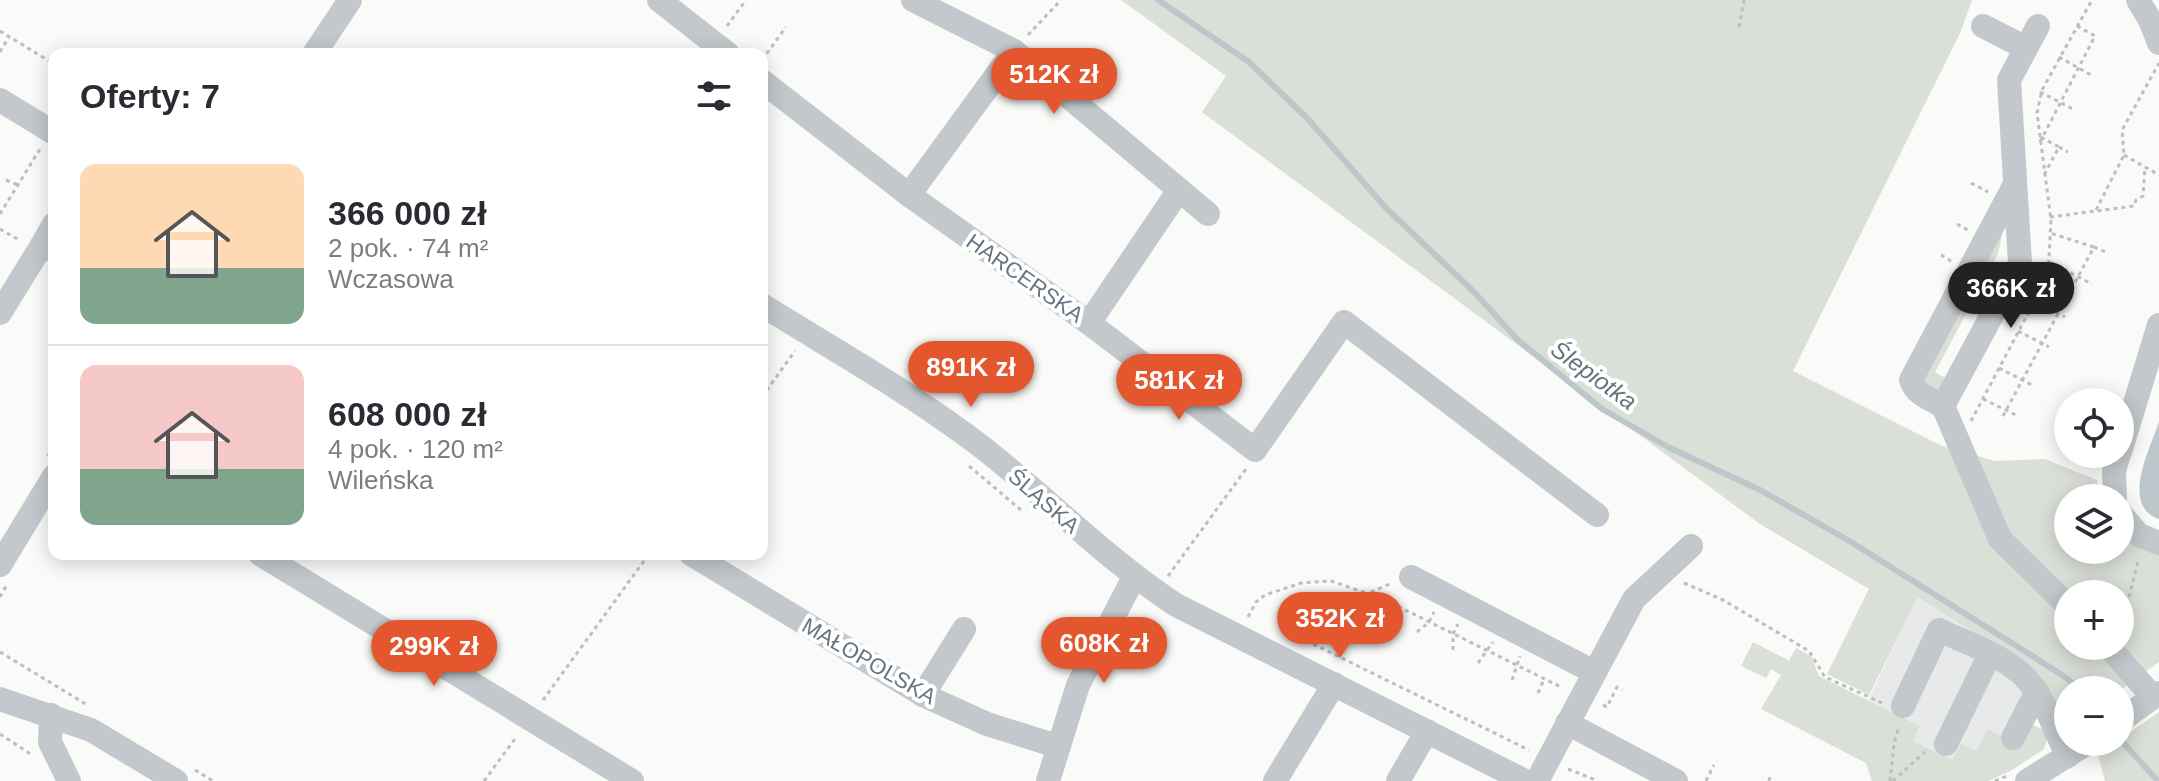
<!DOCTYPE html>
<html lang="pl">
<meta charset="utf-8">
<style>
:root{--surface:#fff;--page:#f2f2f3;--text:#2b2b33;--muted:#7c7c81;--line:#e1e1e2;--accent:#e4572e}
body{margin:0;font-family:Arial,sans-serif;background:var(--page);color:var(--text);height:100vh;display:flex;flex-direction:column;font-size:30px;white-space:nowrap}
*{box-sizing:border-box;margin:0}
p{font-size:26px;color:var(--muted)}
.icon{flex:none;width:44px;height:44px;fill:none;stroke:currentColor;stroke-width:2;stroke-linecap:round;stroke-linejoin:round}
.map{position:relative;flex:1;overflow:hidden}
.details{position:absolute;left:48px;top:48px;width:720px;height:512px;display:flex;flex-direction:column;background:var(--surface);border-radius:16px;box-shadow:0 4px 20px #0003}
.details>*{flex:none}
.tools{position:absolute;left:2054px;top:388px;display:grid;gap:16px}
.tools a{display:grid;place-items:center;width:80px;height:80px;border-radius:50%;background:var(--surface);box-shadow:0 4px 20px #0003;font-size:40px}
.price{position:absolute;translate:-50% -68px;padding:0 18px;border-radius:28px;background:var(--accent);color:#fff;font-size:26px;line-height:52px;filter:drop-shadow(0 2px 4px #0008)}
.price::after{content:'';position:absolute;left:50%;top:48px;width:24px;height:18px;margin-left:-12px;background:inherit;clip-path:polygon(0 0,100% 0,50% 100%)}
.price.active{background:#222;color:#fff}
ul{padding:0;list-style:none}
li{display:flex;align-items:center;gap:24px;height:200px;padding:0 32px}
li+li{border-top:2px solid var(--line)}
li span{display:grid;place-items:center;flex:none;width:224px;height:160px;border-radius:16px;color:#555}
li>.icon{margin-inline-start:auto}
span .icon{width:96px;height:96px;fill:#fffc;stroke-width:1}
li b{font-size:34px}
h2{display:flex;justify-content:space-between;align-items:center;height:96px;padding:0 32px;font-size:34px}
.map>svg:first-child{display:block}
.built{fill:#e8e9e9}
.green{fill:#dadfd7;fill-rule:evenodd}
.water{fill:#bbc7cb}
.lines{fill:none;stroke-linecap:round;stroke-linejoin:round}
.stream{stroke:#bbc7cb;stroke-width:6}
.path{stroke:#bbbfc2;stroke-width:3;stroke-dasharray:4 4;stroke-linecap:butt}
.minor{stroke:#c3c8cc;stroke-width:24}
.labels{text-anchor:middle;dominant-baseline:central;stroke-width:8;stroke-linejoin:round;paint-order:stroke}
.street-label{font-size:22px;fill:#657683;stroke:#fff}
.water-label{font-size:24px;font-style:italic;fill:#60757c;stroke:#fff}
</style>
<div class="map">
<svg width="2159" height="781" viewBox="0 0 2159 781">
<rect width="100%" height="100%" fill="#fafaf8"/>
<path class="built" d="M1918 597 2039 675 2051 696 2016 743 1976 751 1953 760 1913 741 1920 726 1868 700Z"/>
<g class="green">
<path d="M1121 0H1972L1960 33 1793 371 1942 446 1995 461 2045 459 2097 480 2098 498H2068V550H2120V516L2159 552V662L2120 690H2068V723L2039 675 1918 597 1869 695 1827 674 1869 589 1760 524 1202 112 1226 76ZM2068 594H2120V646H2068Z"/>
<path d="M2003 230 1998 254 1935 372 1945 378 1941 388 1937 390 1920 383Z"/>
<path d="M1753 642 1788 660V662L1796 648 1811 656 1819 676 1920 726 1913 741 1953 760 1961 744 1976 751 1987 729 2016 743 2031 724 2044 730 2047 738 2044 749 2012 770 1988 781H1872L1866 763 1761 709 1781 675 1771 669 1766 678 1741 666Z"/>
<path d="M2159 712V781H2105L2098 754 2116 742H2120V739Z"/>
</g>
<path class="water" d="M2159 422V519C2120 506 2150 449 2159 422Z"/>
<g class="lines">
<g class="stream">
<path d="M1158 0 1249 62 1308 119 1386 208 1472 290 1518 340 1602 409 1668 447 1760 490 1851 542 2034 657 2068 679 2078 690"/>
<path d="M2120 739 2158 781"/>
</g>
<g class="path">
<path d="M727 26 746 0"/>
<path d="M1739 27 1744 0"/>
<path d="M0 31 54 64"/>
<path d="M1028 35 1061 0"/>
<path d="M0 52 9 37"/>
<path d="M2059 57 2091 75"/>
<path d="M762 60 786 27"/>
<path d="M2040 92 2073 109"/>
<path d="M2041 137 2059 147 2044 175"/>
<path d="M2040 142 2095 36 2077 26"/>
<path d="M2059 147 2068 152"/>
<path d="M2124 155 2159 175"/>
<path d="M6 180 18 185"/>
<path d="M1971 183 1988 192"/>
<path d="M2096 210 2124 155 2122 130 2159 63"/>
<path d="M0 214 40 149"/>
<path d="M2050 217 2134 206 2136 200 2143 196 2145 167"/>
<path d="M1957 224 1968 230"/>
<path d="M0 229 21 241"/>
<path d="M2094 247 2108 253"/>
<path d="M1941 255 1951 261"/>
<path d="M2049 262 2092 284"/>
<path d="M2034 302 2065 317"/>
<path d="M2018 331 2049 347"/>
<path d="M1999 368 2034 386"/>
<path d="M762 397 795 351"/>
<path d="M1983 399 2018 416"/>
<path d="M2003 416 2094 247 2050 233"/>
<path d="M1971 421 2048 276 2051 220 2037 113 2042 90 2092 0"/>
<path d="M48 456 54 445"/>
<path d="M969 466 1021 510"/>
<path d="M1168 576 1246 469"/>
<path d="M1684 583 1723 600 1809 651 1825 677 1882 703"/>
<path d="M0 597 6 586"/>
<path d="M1248 617 1256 602 1265 595 1301 583 1331 581 1381 598 1563 688"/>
<path d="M1387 617 1369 593 1392 583"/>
<path d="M2121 628 2139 558"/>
<path d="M1417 632 1429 622 1434 612"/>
<path d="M1290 638 1311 643 1529 750"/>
<path d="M1453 650V634L1458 624"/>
<path d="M0 652 89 706"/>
<path d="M1478 663 1493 642"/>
<path d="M1512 680 1520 656"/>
<path d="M1538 693 1544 679"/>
<path d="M543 700 649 554"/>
<path d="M1603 705 1607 707 1617 687 1622 690"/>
<path d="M0 734 32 755"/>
<path d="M1568 769 1598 781"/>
<path d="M195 770 213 781"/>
<path d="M484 781 517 736"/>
<path d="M1706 781 1714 765"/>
<path d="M1769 781 1770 777"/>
<path d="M1890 781 1894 744 1899 726"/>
<path d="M1893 781 1925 752"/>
<path d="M1995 781 2007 776"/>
</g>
<g class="minor">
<path d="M659 0 728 54"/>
<path d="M913 0 1014 51 1208 214"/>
<path d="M2138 0 2150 20 2159 43"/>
<path d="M1983 26 2026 48"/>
<path d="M2038 26 2009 80 2020 263 1943 406 2000 539 2068 606"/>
<path d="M314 54 350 0"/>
<path d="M762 81 909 195 1089 323 1255 450 1344 322 1597 515"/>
<path d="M0 100 54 133"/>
<path d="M909 195 1014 51"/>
<path d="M54 224 42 245 54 251"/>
<path d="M762 305C836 351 913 394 982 447 1048 499 1106 559 1176 605L1525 781"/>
<path d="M0 313 42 245"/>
<path d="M1089 323 1179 190"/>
<path d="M1943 406C1930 399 1915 394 1911 380L2015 184"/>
<path d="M2120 452 2159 325"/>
<path d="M2115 498 2114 471 2119 454"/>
<path d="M2120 513 2139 535 2159 543"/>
<path d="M260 554 632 781"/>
<path d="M691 554 923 695 987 724 1057 746"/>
<path d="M0 565 54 476"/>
<path d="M1411 577 1594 672"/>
<path d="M2108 646 2153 697"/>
<path d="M923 695 964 629"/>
<path d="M0 699 91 730 176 781"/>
<path d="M1903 706 1939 630C1971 645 2013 658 2034 688 2048 708 2056 734 2068 756"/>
<path d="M51 715 50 742 69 781"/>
<path d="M2120 721 2159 693"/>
<path d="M1567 723 1676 781"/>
<path d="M2013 738 2037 691"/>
<path d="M1946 744 1990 654"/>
<path d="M1048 781 1078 685 1134 577"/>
<path d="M1275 781 1334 684"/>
<path d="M1398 781 1427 731"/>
<path d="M1537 781 1634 599 1691 546"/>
<path d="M2027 781 2089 742"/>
</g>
</g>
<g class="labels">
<g class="street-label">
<text transform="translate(1025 278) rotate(35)">HARCERSKA</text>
<text transform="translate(1044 501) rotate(41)">ŚLĄSKA</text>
<text transform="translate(869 661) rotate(30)">MAŁOPOLSKA</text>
</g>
<g class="water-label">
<text transform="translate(1594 375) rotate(36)">Ślepiotka</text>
</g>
</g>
</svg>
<div class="tools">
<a><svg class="icon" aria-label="locate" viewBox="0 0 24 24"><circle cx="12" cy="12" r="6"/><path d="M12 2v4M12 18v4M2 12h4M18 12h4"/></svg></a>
<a><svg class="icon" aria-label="layers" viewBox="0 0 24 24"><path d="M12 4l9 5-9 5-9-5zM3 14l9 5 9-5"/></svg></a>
<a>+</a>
<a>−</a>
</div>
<b class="price" style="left:1054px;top:116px">512K zł</b>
<b class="price active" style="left:2011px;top:330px">366K zł</b>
<b class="price" style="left:971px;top:409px">891K zł</b>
<b class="price" style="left:1179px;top:422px">581K zł</b>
<b class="price" style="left:1340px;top:660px">352K zł</b>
<b class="price" style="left:1104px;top:685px">608K zł</b>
<b class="price" style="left:434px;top:688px">299K zł</b>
<section class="details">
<h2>Oferty: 7<svg class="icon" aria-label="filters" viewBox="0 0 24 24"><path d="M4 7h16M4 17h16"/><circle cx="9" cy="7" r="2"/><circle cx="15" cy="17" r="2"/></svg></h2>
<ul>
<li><span style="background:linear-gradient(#ffd9b3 65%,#7fa58c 0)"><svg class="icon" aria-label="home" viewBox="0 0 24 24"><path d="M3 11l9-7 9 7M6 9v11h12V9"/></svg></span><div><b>366 000 zł</b><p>2 pok. · 74 m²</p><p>Wczasowa</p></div></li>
<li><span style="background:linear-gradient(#f6c9c9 65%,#7fa58c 0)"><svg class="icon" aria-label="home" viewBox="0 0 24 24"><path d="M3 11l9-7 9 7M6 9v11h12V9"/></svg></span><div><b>608 000 zł</b><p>4 pok. · 120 m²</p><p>Wileńska</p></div></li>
</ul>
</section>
</div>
